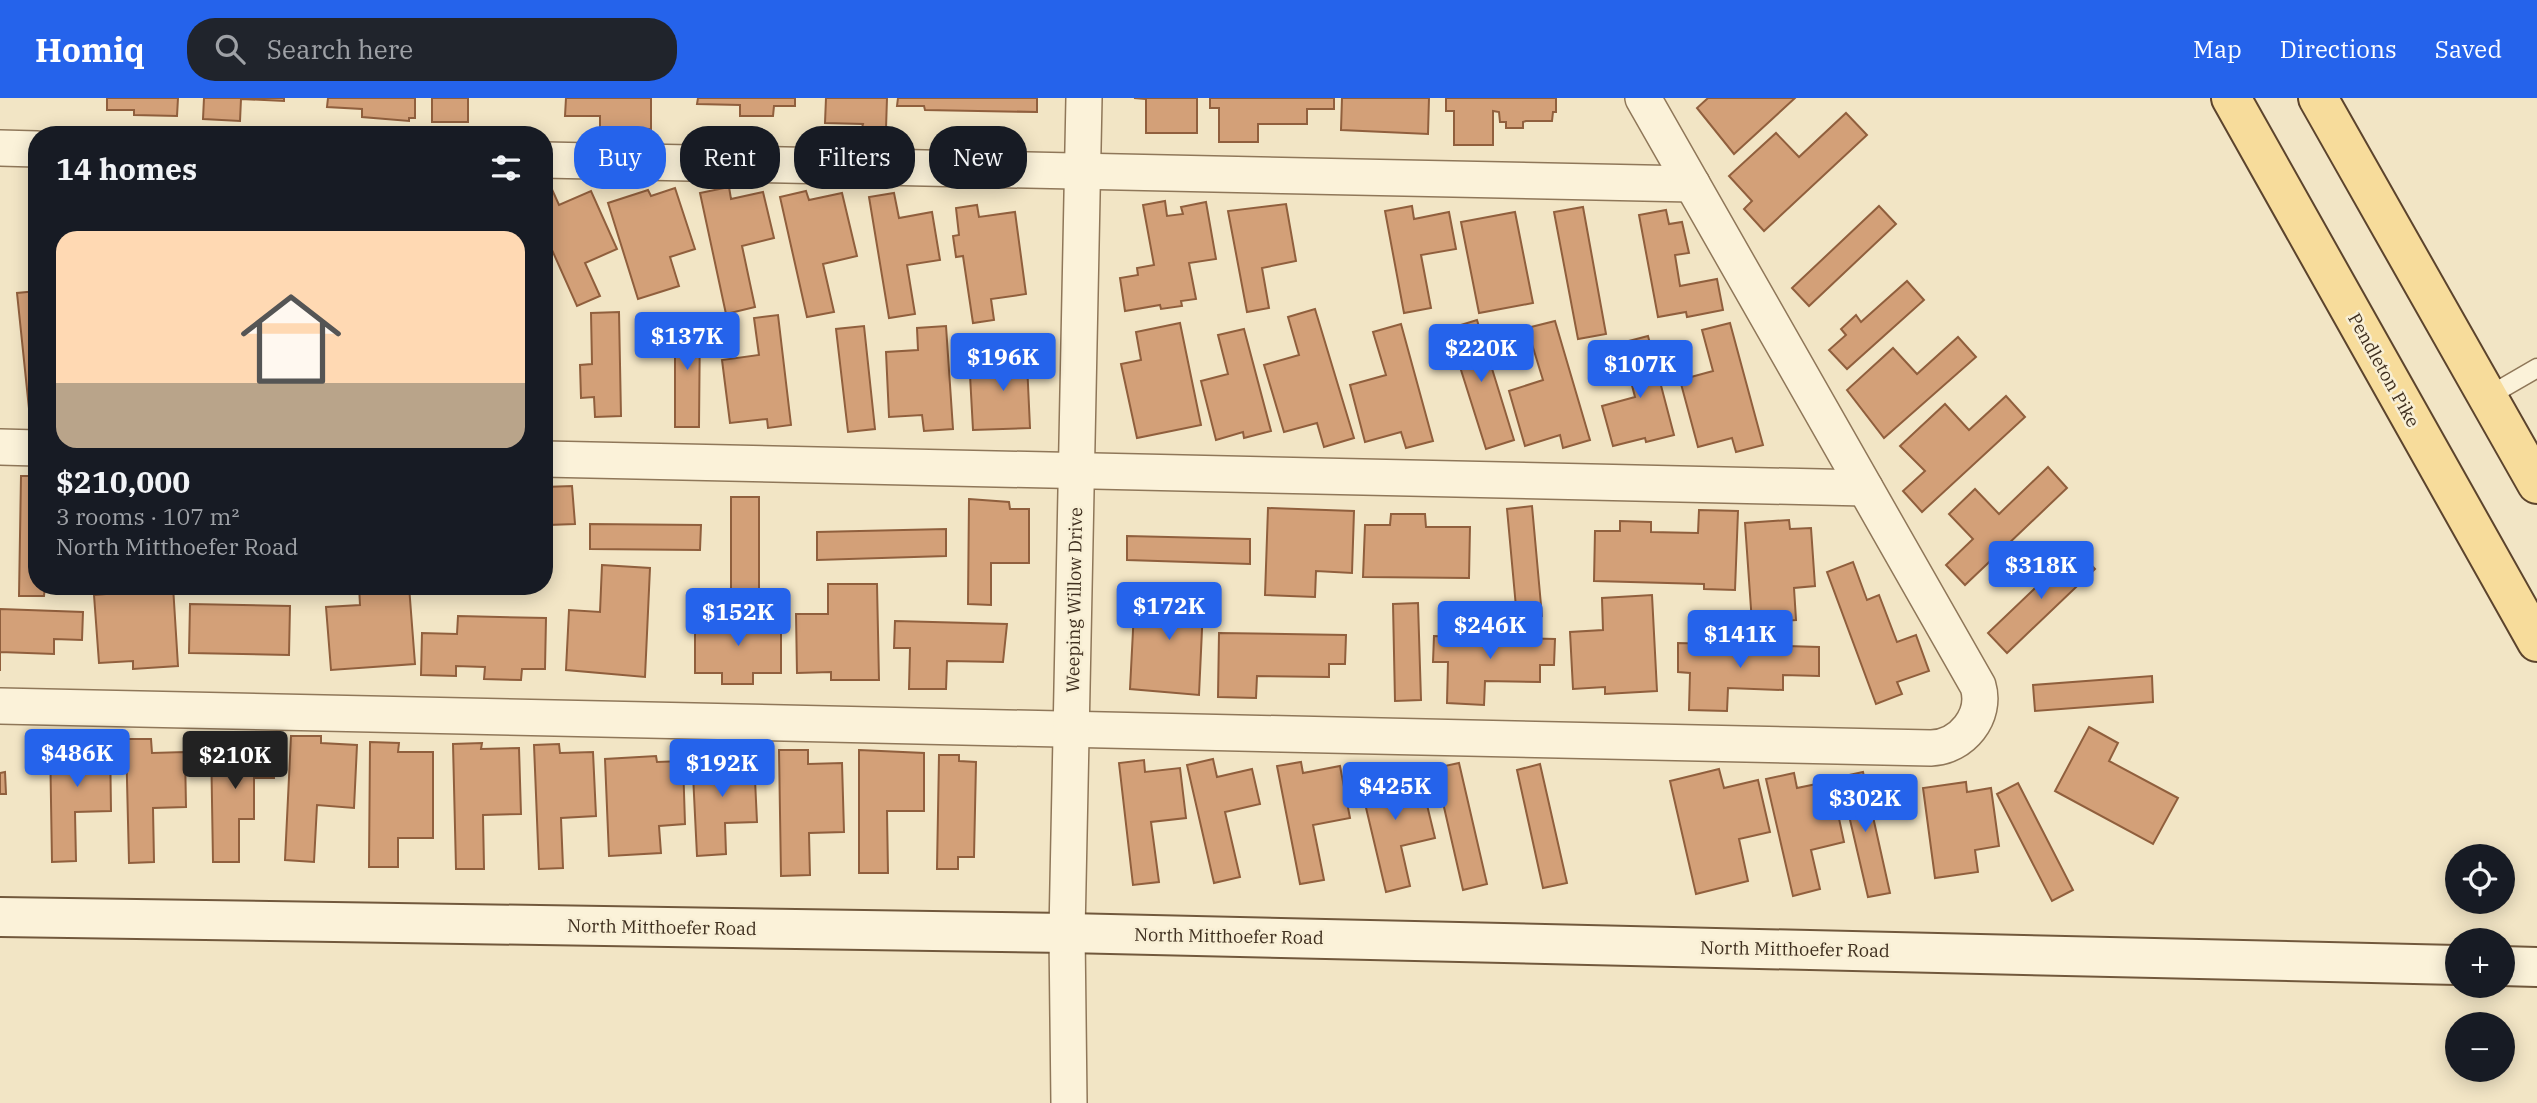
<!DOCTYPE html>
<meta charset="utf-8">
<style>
:root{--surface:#171b24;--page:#20242c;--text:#f1f3f6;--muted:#9ea1a6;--line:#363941;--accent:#2563eb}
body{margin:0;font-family:"IBM Plex Serif",serif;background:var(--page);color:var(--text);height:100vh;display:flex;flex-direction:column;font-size:26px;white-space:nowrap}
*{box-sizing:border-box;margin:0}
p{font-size:23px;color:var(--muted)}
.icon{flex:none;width:38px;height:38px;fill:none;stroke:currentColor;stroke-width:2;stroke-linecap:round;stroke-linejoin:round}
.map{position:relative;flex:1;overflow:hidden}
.drawer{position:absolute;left:28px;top:28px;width:525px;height:469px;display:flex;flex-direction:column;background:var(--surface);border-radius:28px;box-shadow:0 4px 18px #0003}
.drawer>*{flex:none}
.guide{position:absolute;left:574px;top:28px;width:665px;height:63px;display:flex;gap:14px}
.fabs{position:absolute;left:2445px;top:746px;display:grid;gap:14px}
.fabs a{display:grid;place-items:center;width:70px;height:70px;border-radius:50%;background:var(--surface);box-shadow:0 4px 18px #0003;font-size:35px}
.price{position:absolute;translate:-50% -60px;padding:0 16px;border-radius:7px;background:var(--accent);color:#fff;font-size:23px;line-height:46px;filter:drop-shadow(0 2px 4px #0008)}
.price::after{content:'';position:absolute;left:50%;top:42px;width:21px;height:16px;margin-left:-10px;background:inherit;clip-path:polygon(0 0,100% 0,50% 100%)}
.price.selected{background:#222;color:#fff}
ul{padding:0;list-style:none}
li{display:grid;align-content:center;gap:14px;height:371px;padding:0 28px}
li+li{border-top:2px solid var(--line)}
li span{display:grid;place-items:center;height:217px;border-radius:21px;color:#555}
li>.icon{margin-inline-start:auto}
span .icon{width:126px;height:126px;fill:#fffc;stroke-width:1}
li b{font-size:30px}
h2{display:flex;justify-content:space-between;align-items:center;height:84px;padding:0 28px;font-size:30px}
.pill{padding:0 24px;border-radius:28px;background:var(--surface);box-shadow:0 4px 18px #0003;font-size:24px;line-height:63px}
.pill.selected{background:var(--accent);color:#fff}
header{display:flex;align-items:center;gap:42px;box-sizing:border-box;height:98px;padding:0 35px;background:var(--accent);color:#fff}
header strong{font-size:33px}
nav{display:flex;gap:38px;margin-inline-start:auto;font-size:24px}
.search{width:490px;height:63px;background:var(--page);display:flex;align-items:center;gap:18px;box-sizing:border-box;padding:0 24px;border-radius:28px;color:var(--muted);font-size:26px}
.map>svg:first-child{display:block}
.building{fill:#d3a078;stroke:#905f3d;stroke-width:2}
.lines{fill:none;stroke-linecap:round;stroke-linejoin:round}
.service-casing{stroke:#8f7759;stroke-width:21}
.minor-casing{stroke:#8f7759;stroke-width:38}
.secondary-casing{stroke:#71583c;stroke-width:42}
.primary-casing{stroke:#5c442d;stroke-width:42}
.service{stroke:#fbf2d9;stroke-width:18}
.minor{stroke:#fbf2d9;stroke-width:35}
.secondary{stroke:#fbf2d9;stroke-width:38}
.primary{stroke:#f7dc9b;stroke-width:38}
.labels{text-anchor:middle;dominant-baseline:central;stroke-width:5;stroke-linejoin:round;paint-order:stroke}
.street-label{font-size:18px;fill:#3e2e1e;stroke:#f8efd5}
</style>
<header>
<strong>Homiq</strong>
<div class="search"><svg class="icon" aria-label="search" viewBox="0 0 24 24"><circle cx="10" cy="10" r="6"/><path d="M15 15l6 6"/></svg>Search here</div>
<nav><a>Map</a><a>Directions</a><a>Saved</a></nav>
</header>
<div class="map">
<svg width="2537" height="1005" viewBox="0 0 2537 1005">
<rect width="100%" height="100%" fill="#f2e5c5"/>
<g class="building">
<path d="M107 0H178L177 18 134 17V12H107Z"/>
<path d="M204 0H284V3L241 1 240 23 203 21Z"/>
<path d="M328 0H415V20H409V23L362 19V11L327 9Z"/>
<rect x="432" y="0" width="36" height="24"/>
<path d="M566 0H651V31L600 30V18H565Z"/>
<path d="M698 0H795V8H774L773 18H740V7L697 6Z"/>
<path d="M826 0H887L886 31 862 30 863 26 825 25Z"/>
<path d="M898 0H1037V14L925 12 924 8H897Z"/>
<path d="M1134 0H1197V35H1146V1Z"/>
<path d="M1210 0H1334V11H1307V26H1258V44H1219V10H1210Z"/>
<path d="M1342 0H1429L1428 36 1341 32Z"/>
<path d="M1446 0H1556V14H1553L1552 23H1526L1523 24V30H1506V24H1500L1499 14 1493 13V47H1454V13H1446Z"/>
<path d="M1708 0H1795L1734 56 1697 10Z"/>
<path d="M1846 15 1867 37 1764 133 1744 111 1752 103 1729 78 1776 35 1799 59Z"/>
<path d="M550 87 559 107 591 93 617 151 585 165 600 198 577 208 544 134V89Z"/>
<path d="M729 89 731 101 763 94 774 140 742 148 755 209 726 216 700 95Z"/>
<path d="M675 90 695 151 670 159 679 188 638 201 608 105 648 92 651 98Z"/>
<path d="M806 93 809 102 842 95 857 158 823 166 834 214 807 219 780 99Z"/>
<path d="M894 95 899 120 932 114 940 162 907 167 915 216 889 220 869 99Z"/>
<path d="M1165 103 1167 118 1183 116 1181 109 1206 104 1216 161 1189 165 1196 201 1181 203 1182 208 1161 211 1160 207 1125 213 1120 180 1138 177 1137 170 1154 167 1143 107Z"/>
<path d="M1286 106 1296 163 1262 170 1269 210 1247 214 1228 113Z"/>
<path d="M977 107 979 119 1015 114 1026 196 991 201 994 222 973 225 963 158 956 159 953 138 959 137 956 110Z"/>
<path d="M1412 108 1414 121 1449 114 1456 151 1421 157 1431 210 1404 215 1385 113Z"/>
<path d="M1879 108 1896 126 1809 208 1792 190Z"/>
<path d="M1583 109 1606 236 1578 241 1554 114Z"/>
<path d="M1666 112 1669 126 1682 124 1689 155 1675 157 1680 188 1717 181 1723 212 1687 219 1686 214 1658 219 1639 117Z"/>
<path d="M1515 114 1533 205 1479 215 1461 124Z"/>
<path d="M1907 183 1924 202 1847 271 1829 252 1846 237 1841 231 1856 217 1861 224Z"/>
<path d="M37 193V319L30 320 17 195Z"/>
<path d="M1315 211 1354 340 1324 349 1317 325 1284 334 1264 267 1299 257 1288 219Z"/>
<path d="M619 214 621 318 595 319 594 299 581 300 580 267 592 266 591 215Z"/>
<path d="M778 217 791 327 768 330 767 321 730 325 722 262 759 257 754 220Z"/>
<path d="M675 220 700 221 699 329H675Z"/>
<path d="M1477 222 1514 342 1486 351 1448 231Z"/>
<path d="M1555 223 1590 342 1563 350 1560 337 1525 348 1509 293 1543 282 1527 230Z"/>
<path d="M1180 225 1201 327 1137 340 1121 266 1141 262 1136 234Z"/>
<path d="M1730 225 1763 347 1736 354 1732 340 1698 349 1680 282 1713 273 1702 232Z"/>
<path d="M1401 226 1433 343 1406 350 1401 334 1365 344 1350 287 1386 277 1373 234Z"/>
<path d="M864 228 875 331 848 334 836 231Z"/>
<path d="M946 228 953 331 924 333 922 317 889 319 886 254 918 252 917 230Z"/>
<path d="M1244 231 1271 333 1244 340 1243 334 1216 342 1201 283 1228 276 1218 237Z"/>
<path d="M1648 238 1674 337 1646 344 1645 340 1613 348 1602 308 1635 299 1621 245Z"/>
<path d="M544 239H549L550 317H544Z"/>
<path d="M1958 239 1976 259 1884 340 1847 292 1893 250 1917 276Z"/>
<path d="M1026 243 1030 330 973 332 970 277 1005 275 1004 244Z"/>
<path d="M2006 298 2025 319 1922 414 1903 393 1925 373 1900 348 1945 306 1969 332Z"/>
<path d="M2048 369 2067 390 1965 487 1946 467 1973 441 1949 416 1975 391 1999 416Z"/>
<path d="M21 378H37V488H45L44 498H19Z"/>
<path d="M572 388 575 426 548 427 550 463 544 464V389Z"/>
<rect x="731" y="399" width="28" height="104"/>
<path d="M969 401 1009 404 1010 411H1029V465H991V507L968 506Z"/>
<path d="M1532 408 1542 518 1517 520 1507 411Z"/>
<path d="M1268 410 1354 413 1352 475 1316 473 1315 499 1265 497Z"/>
<path d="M1699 412 1738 413 1735 492 1704 491V486L1594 483 1595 433H1620V423L1651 424V434L1698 435Z"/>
<path d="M1391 416H1425L1426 429H1470L1469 480 1363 479 1365 427H1390Z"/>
<path d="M1789 422 1790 431 1811 430 1815 488 1794 490 1796 522 1752 525 1745 425Z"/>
<path d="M590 426 701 427 700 452 590 451Z"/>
<path d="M946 431V458L817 462V434Z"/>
<path d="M1127 438 1250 441V466L1127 462Z"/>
<path d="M2076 451 2095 471 2007 555 1988 535Z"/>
<path d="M1853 464 1867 502 1879 497 1897 544 1916 537 1929 573 1897 584 1902 596 1876 606 1827 474Z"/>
<path d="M602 467 650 470 645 579 566 572 569 512 600 514Z"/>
<path d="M828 486H877L879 582H831V574L797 575 796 516H828Z"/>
<path d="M1155 487 1204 488 1199 597 1130 591 1134 513 1154 515Z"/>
<path d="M128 488H173L178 568 133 571V563L99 565 94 497 129 494Z"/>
<path d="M249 488H300V489L249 492Z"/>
<path d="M359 488H409L415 566 331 572 326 509 360 507Z"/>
<path d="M1652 497 1657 593 1605 596V589L1573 591 1570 534 1603 532 1602 500Z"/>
<path d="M1418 505 1421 602 1395 603 1393 506Z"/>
<path d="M190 506 290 508 289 557 189 555Z"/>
<path d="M0 511 83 514 82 542 54 541V556L0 554V573Z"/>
<path d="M458 518 546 520 545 571H522L521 582 484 581 485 569 456 568V578L421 577 422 535 457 536Z"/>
<path d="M695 521H781V575H753V586H722V575H695Z"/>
<path d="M895 523 1007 526 1003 564 947 563 946 591H909L910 550H894Z"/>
<path d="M1469 529 1512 530 1511 540 1555 541 1554 567H1540V584L1485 583 1484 607 1447 605 1448 564H1433L1434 538 1469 539Z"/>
<path d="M1219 535 1346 537 1345 566H1329V579L1257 578 1256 600 1218 599Z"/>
<path d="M1678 545 1819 549V578L1783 577V592L1728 590 1727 613 1689 612 1690 575 1678 574Z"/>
<path d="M2152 578 2153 604 2035 613 2033 587Z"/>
<path d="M2089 629 2118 645 2109 663 2178 700 2153 746 2055 693Z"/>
<path d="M291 638H321V645L357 647 354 710 317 707 314 764 285 762Z"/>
<path d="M110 641 111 713 75 714 76 763 52 764 50 642Z"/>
<path d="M126 641H151L152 655 185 654 186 709 153 710 154 764 129 765Z"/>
<path d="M237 641V645H273L274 680H254V721H239V764H213L211 642Z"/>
<path d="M370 644 399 645 398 654H433V740H398V769H369Z"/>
<path d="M482 645 481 651 519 650 521 716 483 717 484 771H456L453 646Z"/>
<path d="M559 646 560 655 593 654 596 718 561 720 563 770 539 771 534 647Z"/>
<path d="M779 652H808V666L842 665 844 734 809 735 810 777 781 778Z"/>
<path d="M859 652 924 655V713H887L888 775H859Z"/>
<path d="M721 655 722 661 754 660 757 724 725 725 726 756 697 758 692 656Z"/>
<path d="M939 657H959V663L976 664 974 759H958V771H937Z"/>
<path d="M656 658 657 664 683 663 685 726 659 728 661 755 609 758 605 661Z"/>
<path d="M1213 661 1217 679 1252 671 1260 706 1225 714 1240 779 1214 785 1187 667Z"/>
<path d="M1144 662 1145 674 1180 670 1186 720 1151 724 1159 784 1133 787 1119 665Z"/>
<path d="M1301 664 1303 675 1340 668 1350 720 1313 727 1324 782 1300 786 1277 668Z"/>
<path d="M1459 665 1487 786 1463 792 1435 670Z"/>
<path d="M1540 666 1567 785 1543 790 1517 672Z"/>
<path d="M1383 671 1386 686 1420 678 1435 740 1401 748 1410 788 1386 794 1358 676Z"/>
<path d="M1719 671 1724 690 1758 682 1770 734 1739 741 1748 783 1696 796 1670 683Z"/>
<path d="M5 674 6 696H0V675Z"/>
<path d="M1863 674 1890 795 1868 799 1840 679Z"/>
<path d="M1794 675 1797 690 1831 683 1844 744 1811 752 1820 791 1793 798 1766 681Z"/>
<path d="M1966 684 1967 694 1991 690 1999 748 1975 752 1978 774 1935 780 1923 690Z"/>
<path d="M2018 685 2073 792 2052 803 1997 696Z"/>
</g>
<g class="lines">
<defs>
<path id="service" d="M2487 299 2537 270"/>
<g id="minor">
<path d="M0 50 37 51"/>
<path d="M544 62 1692 86"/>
<path d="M0 349 37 350"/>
<path d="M544 361 1865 390"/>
<path d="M0 608 1931 650C1962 649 1987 618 1978 588L1643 0"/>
<path d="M1069 1005 1067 835 1084 0"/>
</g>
<g id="secondary">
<path d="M0 819 1067 835 2457 867"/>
<path d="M2502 868 2537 869"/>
</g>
<g id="primary">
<path d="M2231 0 2537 544"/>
<path d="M2318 0 2537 386"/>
</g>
</defs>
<use href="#service" class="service-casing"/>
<use href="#minor" class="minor-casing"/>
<use href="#secondary" class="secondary-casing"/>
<use href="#primary" class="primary-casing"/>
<use href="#service" class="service"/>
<use href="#minor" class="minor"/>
<use href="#secondary" class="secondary"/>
<use href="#primary" class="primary"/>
</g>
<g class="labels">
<g class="street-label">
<text transform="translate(2384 272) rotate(61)">Pendleton Pike</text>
<text transform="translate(1074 502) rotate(-89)">Weeping Willow Drive</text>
<text transform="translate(662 829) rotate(1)">North Mitthoefer Road</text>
<text transform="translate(1229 838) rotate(1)">North Mitthoefer Road</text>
<text transform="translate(1795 851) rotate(1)">North Mitthoefer Road</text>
</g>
</g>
</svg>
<div class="fabs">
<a><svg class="icon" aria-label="locate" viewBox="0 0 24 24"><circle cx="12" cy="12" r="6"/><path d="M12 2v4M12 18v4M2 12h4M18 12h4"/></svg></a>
<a>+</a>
<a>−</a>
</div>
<b class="price" style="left:687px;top:274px">$137K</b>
<b class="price" style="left:1481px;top:286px">$220K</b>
<b class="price" style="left:1003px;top:295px">$196K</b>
<b class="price" style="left:1640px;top:302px">$107K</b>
<b class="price" style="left:2041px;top:503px">$318K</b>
<b class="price" style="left:1169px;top:544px">$172K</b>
<b class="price" style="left:738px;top:550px">$152K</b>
<b class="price" style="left:1490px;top:563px">$246K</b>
<b class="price" style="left:1740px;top:572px">$141K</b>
<b class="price" style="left:77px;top:691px">$486K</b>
<b class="price selected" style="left:235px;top:693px">$210K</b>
<b class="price" style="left:722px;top:701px">$192K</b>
<b class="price" style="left:1395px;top:724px">$425K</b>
<b class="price" style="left:1865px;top:736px">$302K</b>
<div class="guide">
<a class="pill selected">Buy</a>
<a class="pill">Rent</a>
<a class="pill">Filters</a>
<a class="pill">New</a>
</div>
<section class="drawer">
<h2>14 homes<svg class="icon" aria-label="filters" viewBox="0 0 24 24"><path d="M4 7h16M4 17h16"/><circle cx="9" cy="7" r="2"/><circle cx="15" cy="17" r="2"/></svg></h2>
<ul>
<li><span style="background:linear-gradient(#ffd9b3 70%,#b9a48a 0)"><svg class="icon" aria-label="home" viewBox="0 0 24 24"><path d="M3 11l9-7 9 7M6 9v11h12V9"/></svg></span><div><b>$210,000</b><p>3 rooms · 107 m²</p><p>North Mitthoefer Road</p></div></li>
</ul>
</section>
</div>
